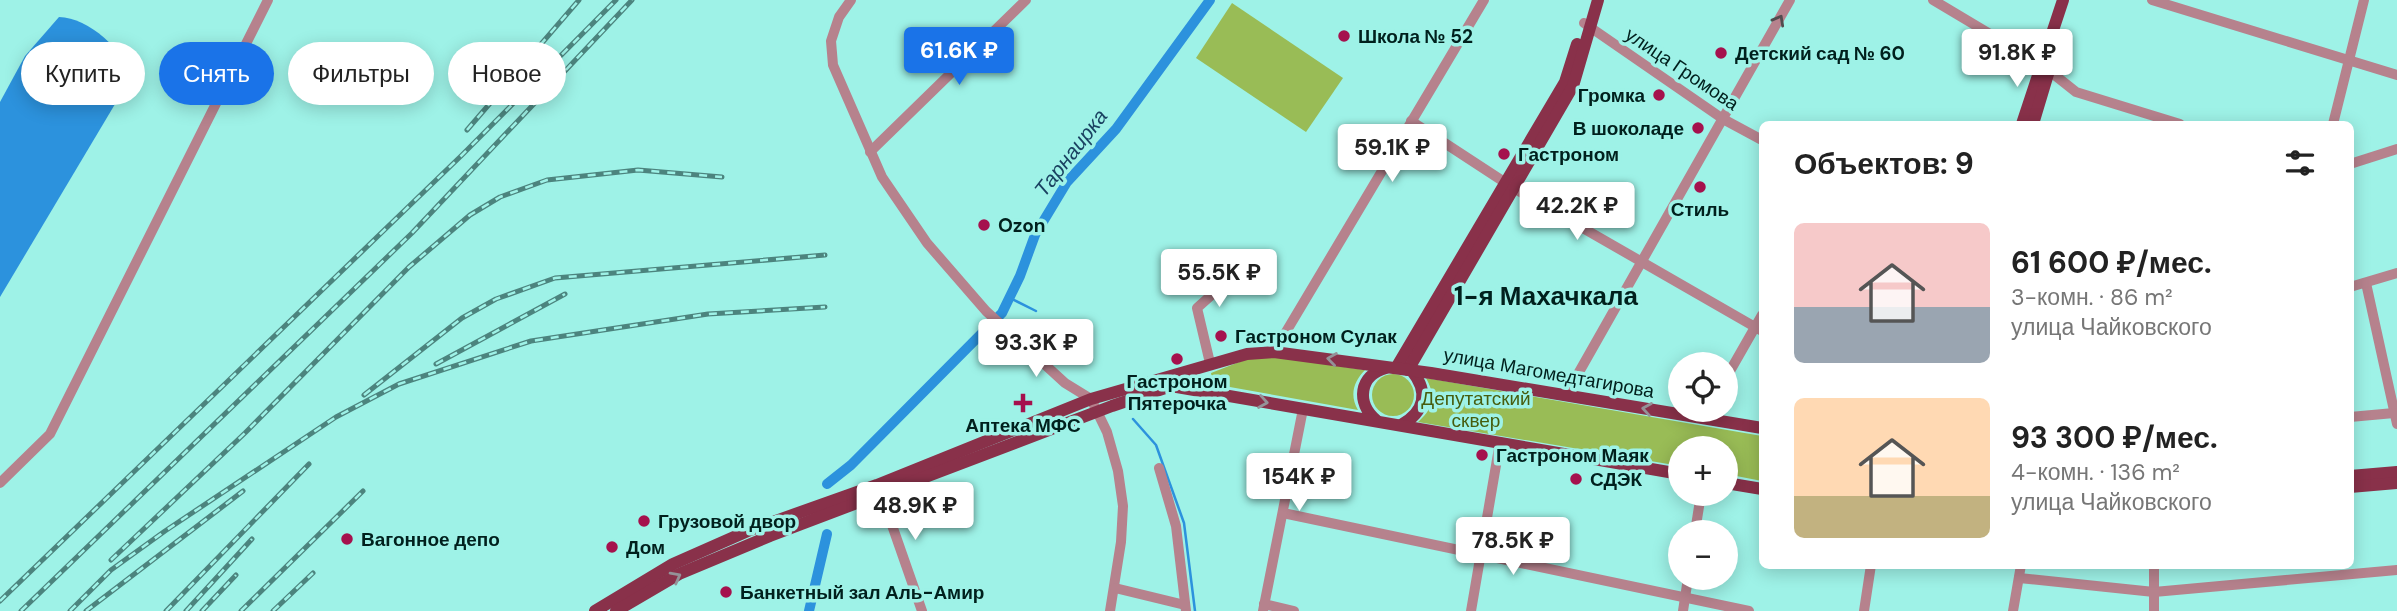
<!DOCTYPE html>
<html lang="ru">
<meta charset="utf-8">
<style>
:root{--surface:#fff;--page:#f6f6f6;--text:#222;--muted:#767676;--accent:#1a73e8}
body{margin:0;font-family:"DM Sans",sans-serif;background:var(--page);color:var(--text);height:100vh;display:flex;flex-direction:column;font-size:26px;white-space:nowrap}
*{box-sizing:border-box;margin:0}
p{font-size:23px;color:var(--muted)}
.icon{flex:none;width:38px;height:38px;fill:none;stroke:currentColor;stroke-width:2;stroke-linecap:round;stroke-linejoin:round}
.map{position:relative;flex:1;overflow:hidden}
.panel{position:absolute;left:1759px;top:121px;width:595px;height:448px;display:flex;flex-direction:column;background:var(--surface);border-radius:10px;box-shadow:0 4px 18px #0003}
.panel>*{flex:none}
.banner{position:absolute;left:21px;top:42px;width:665px;height:63px;display:flex;gap:14px}
.fabs{position:absolute;left:1668px;top:352px;display:grid;gap:14px}
.fabs a{display:grid;place-items:center;width:70px;height:70px;border-radius:50%;background:var(--surface);box-shadow:0 4px 18px #0003;font-size:35px}
.price{position:absolute;translate:-50% -60px;padding:0 16px;border-radius:7px;background:#fff;color:#222;font-size:23px;line-height:46px;filter:drop-shadow(0 2px 4px #0008)}
.price::after{content:'';position:absolute;left:50%;top:42px;width:21px;height:16px;margin-left:-10px;background:inherit;clip-path:polygon(0 0,100% 0,50% 100%)}
.price.active{background:var(--accent);color:#fff}
ul{padding:0;list-style:none}
li{display:flex;align-items:center;gap:21px;height:175px;padding:0 35px}
li span{display:grid;place-items:center;flex:none;width:196px;height:140px;border-radius:10px;color:#555}
li>.icon{margin-inline-start:auto}
span .icon{width:84px;height:84px;fill:#fffc;stroke-width:1}
li b{font-size:30px}
h2{display:flex;justify-content:space-between;align-items:center;height:84px;padding:0 35px;font-size:30px}
.tag{padding:0 24px;border-radius:32px;background:var(--surface);box-shadow:0 4px 18px #0003;font-size:24px;line-height:63px}
.tag.active{background:var(--accent);color:#fff}
.map>svg:first-child{display:block}
.green{fill:#99bc56}
.water{fill:#2c92dd}
.lines{fill:none;stroke-linecap:round;stroke-linejoin:round}
.stream{stroke:#2c92dd;stroke-width:2.5}
.canal{stroke:#2c92dd;stroke-width:10}
.minor{stroke:#b6828d;stroke-width:10}
.major{stroke:#89314a;stroke-width:12}
.rail-casing{stroke:#4c847e;stroke-width:5}
.rail{stroke:#9ef2e7;stroke-width:2.5;stroke-dasharray:8;stroke-linecap:butt}
.oneway{stroke:#524c4f}
.oneway2{stroke:#949298}
.poi-dot{fill:#a5114d;stroke:#9ef2e7;stroke-width:2.5}
.labels{text-anchor:middle;dominant-baseline:central;stroke-width:7;stroke-linejoin:round;paint-order:stroke}
.poi-label{font-size:19px;font-weight:bold;fill:#00201d;stroke:#9ef2e7;text-anchor:start}
.street-label{font-size:19px;fill:#00201d;stroke:#9ef2e7}
.park-label{font-size:19px;fill:#465d0e;stroke:#9ef2e7}
.water-label{font-size:21px;font-style:italic;fill:#1a4261;stroke:#9ef2e7}
.district-label{font-size:26px;font-weight:bold;fill:#00201d;stroke:#9ef2e7}
</style>
<div class="map">
<svg width="2397" height="611" viewBox="0 0 2397 611">
<rect width="100%" height="100%" fill="#9ef2e7"/>
<g class="green">
<path d="M1232 3 1343 78 1306 132 1196 58Z"/>
<path d="M1276 357 1365 370C1354 381 1349 395 1358 410L1213 384 1211 373 1247 359Z"/>
<circle cx="1393" cy="395" r="21"/>
<path d="M1426 378 1762 436V481L1726 474V448H1680V466L1418 422C1434 408 1436 396 1426 378Z"/>
</g>
<path class="water" d="M59 17C89 18 125 50 130 79L0 297V102L25 56Z"/>
<g class="lines">
<g class="stream">
<path d="M1010 298 1036 311"/>
<path d="M1133 419 1156 445 1184 523 1195 611"/>
</g>
<g class="canal">
<path d="M827 484 851 465 1002 313 1020 276 1035 235 1067 182 1116 129 1210 0"/>
<path d="M809 611 827 534"/>
</g>
<g class="minor">
<path d="M851 0 839 17 831 41 833 65 882 177 927 243 986 311 1065 383 1091 399 1107 432 1118 471 1123 506 1121 542 1110 611"/>
<path d="M1933 0 2042 65 2076 92 2180 124"/>
<path d="M2152 0 2397 75"/>
<path d="M1584 23 1723 119 1762 140"/>
<path d="M1411 121 1515 189 1762 331"/>
<path d="M2333 124 2364 0"/>
<path d="M870 152 1026 0"/>
<path d="M2350 164 2397 149"/>
<path d="M2366 283 2397 424"/>
<path d="M2350 287 2397 273"/>
<path d="M1274 352 1484 0"/>
<path d="M1210 363 1197 308 1216 291 1236 259"/>
<path d="M1726 378 1762 315"/>
<path d="M1566 395 1790 0"/>
<path d="M2350 417 2394 413"/>
<path d="M1159 468 1176 526 1186 611"/>
<path d="M0 483 50 434 268 0"/>
<path d="M879 488 922 611"/>
<path d="M1283 513 1749 611"/>
<path d="M1695 532 1701 494"/>
<path d="M2019 578 2154 592 2397 570"/>
<path d="M1115 588 1185 605"/>
<path d="M1264 604 1294 611"/>
<path d="M1263 611 1303 409"/>
<path d="M1471 611 1500 442"/>
<path d="M1683 611 1688 578"/>
<path d="M1864 611 1871 565"/>
<path d="M2013 611 2021 565"/>
<path d="M2154 611V565"/>
</g>
<g class="major">
<path d="M2022 124 2063 0"/>
<path d="M2033 124 2054 54"/>
<path d="M1396 368 1565 82 1577 44"/>
<path d="M1408 370 1573 86 1598 0"/>
<path d="M1376 420C1356 403 1359 375 1386 368"/>
<path d="M1401 425C1425 412 1429 392 1412 371"/>
<path d="M2350 476 2397 472"/>
<path d="M1726 483 1762 489"/>
<path d="M2350 487 2397 483"/>
<path d="M595 611 673 564 750 530 877 485 1091 399 1247 354 1274 352 1431 373 1762 428"/>
<path d="M616 611 679 574 770 536 1112 406 1171 386 1680 474"/>
</g>
<defs>
<g id="rail">
<path d="M467 130 579 0"/>
<path d="M436 364 565 294"/>
<path d="M364 395 462 318 496 299 555 278 825 255"/>
<path d="M111 560 245 433 409 267 470 215 500 197 547 180 638 170 722 177"/>
<path d="M0 601 462 155 616 0"/>
<path d="M21 611 412 233 632 0"/>
<path d="M70 611 111 570 165 531 336 417 399 384 531 341 708 314 825 307"/>
<path d="M86 611 243 491"/>
<path d="M166 611 309 464"/>
<path d="M186 611 252 539"/>
<path d="M202 611 236 575"/>
<path d="M241 611 363 491"/>
<path d="M273 611 313 573"/>
</g>
</defs>
<use href="#rail" class="rail-casing"/>
<use href="#rail" class="rail"/>
</g>
<defs><path id="oneway-chevron" d="M-2-3.5L2.5 0L-2 3.5" fill="none" stroke-width="1.6" stroke-linecap="round" stroke-linejoin="round" transform="scale(1.75)"/></defs>
<use class="oneway" href="#oneway-chevron" transform="translate(1779 20) rotate(-61)"/>
<g class="oneway2">
<use href="#oneway-chevron" transform="translate(1332 359) rotate(-172)"/>
<use href="#oneway-chevron" transform="translate(1263 402) rotate(10)"/>
<use href="#oneway-chevron" transform="translate(1647 409) rotate(-171)"/>
<use href="#oneway-chevron" transform="translate(676 577) rotate(-28)"/>
</g>
<g class="poi-dot">
<circle cx="1344" cy="36" r="7"/>
<circle cx="1721" cy="53" r="7"/>
<circle cx="1659" cy="95" r="7"/>
<circle cx="1698" cy="128" r="7"/>
<circle cx="1504" cy="154" r="7"/>
<circle cx="1700" cy="187" r="7"/>
<circle cx="984" cy="225" r="7"/>
<circle cx="1221" cy="336" r="7"/>
<circle cx="1177" cy="359" r="7"/>
<path d="M1019.5 392.5h7v7h7v7h-7v7h-7v-7h-7v-7h7z"/>
<circle cx="1482" cy="455" r="7"/>
<circle cx="1576" cy="479" r="7"/>
<circle cx="644" cy="521" r="7"/>
<circle cx="347" cy="539" r="7"/>
<circle cx="612" cy="547" r="7"/>
<circle cx="726" cy="592" r="7"/>
</g>
<g class="labels">
<g class="poi-label">
<text x="1358" y="36">Школа № 52</text>
<text x="1735" y="53">Детский сад № 60</text>
<text x="1645" y="95" text-anchor="end">Громка</text>
<text x="1684" y="128" text-anchor="end">В шоколаде</text>
<text x="1518" y="154">Гастроном</text>
<text x="1700" y="209" text-anchor="middle">Стиль</text>
<text x="998" y="225">Ozon</text>
<text x="1235" y="336">Гастроном Сулак</text>
<text x="1177" y="381" text-anchor="middle">Гастроном<tspan x="1177" dy="22">Пятерочка</tspan></text>
<text x="1023" y="425" text-anchor="middle">Аптека МФС</text>
<text x="1496" y="455">Гастроном Маяк</text>
<text x="1590" y="479">СДЭК</text>
<text x="658" y="521">Грузовой двор</text>
<text x="361" y="539">Вагонное депо</text>
<text x="626" y="547">Дом</text>
<text x="740" y="592">Банкетный зал Аль-Амир</text>
</g>
<g class="street-label">
<text transform="translate(1682 69) rotate(34)">улица Громова</text>
<text transform="translate(1549 373) rotate(10)">улица Магомедтагирова</text>
</g>
<g class="park-label">
<text x="1476" y="398">Депутатский<tspan x="1476" dy="22">сквер</tspan></text>
</g>
<g class="water-label">
<text transform="translate(1071 153) rotate(-52)">Тарнаирка</text>
</g>
<g class="district-label">
<text x="1546" y="296">1-я Махачкала</text>
</g>
</g>
</svg>
<div class="fabs">
<a><svg class="icon" aria-label="locate" viewBox="0 0 24 24"><circle cx="12" cy="12" r="6"/><path d="M12 2v4M12 18v4M2 12h4M18 12h4"/></svg></a>
<a>+</a>
<a>−</a>
</div>
<b class="price active" style="left:959px;top:87px">61.6K ₽</b>
<b class="price" style="left:2017px;top:89px">91.8K ₽</b>
<b class="price" style="left:1392px;top:184px">59.1K ₽</b>
<b class="price" style="left:1577px;top:242px">42.2K ₽</b>
<b class="price" style="left:1219px;top:309px">55.5K ₽</b>
<b class="price" style="left:1036px;top:379px">93.3K ₽</b>
<b class="price" style="left:1299px;top:513px">154K ₽</b>
<b class="price" style="left:915px;top:542px">48.9K ₽</b>
<b class="price" style="left:1513px;top:577px">78.5K ₽</b>
<div class="banner">
<a class="tag">Купить</a>
<a class="tag active">Снять</a>
<a class="tag">Фильтры</a>
<a class="tag">Новое</a>
</div>
<section class="panel">
<h2>Объектов: 9<svg class="icon" aria-label="filters" viewBox="0 0 24 24"><path d="M4 7h16M4 17h16"/><circle cx="9" cy="7" r="2"/><circle cx="15" cy="17" r="2"/></svg></h2>
<ul>
<li><span style="background:linear-gradient(#f6c9c9 60%,#9aa5b1 0)"><svg class="icon" aria-label="home" viewBox="0 0 24 24"><path d="M3 11l9-7 9 7M6 9v11h12V9"/></svg></span><div><b>61 600 ₽/мес.</b><p>3-комн. · 86 m²</p><p>улица Чайковского</p></div></li>
<li><span style="background:linear-gradient(#ffd9b3 70%,#c2b280 0)"><svg class="icon" aria-label="home" viewBox="0 0 24 24"><path d="M3 11l9-7 9 7M6 9v11h12V9"/></svg></span><div><b>93 300 ₽/мес.</b><p>4-комн. · 136 m²</p><p>улица Чайковского</p></div></li>
</ul>
</section>
</div>
